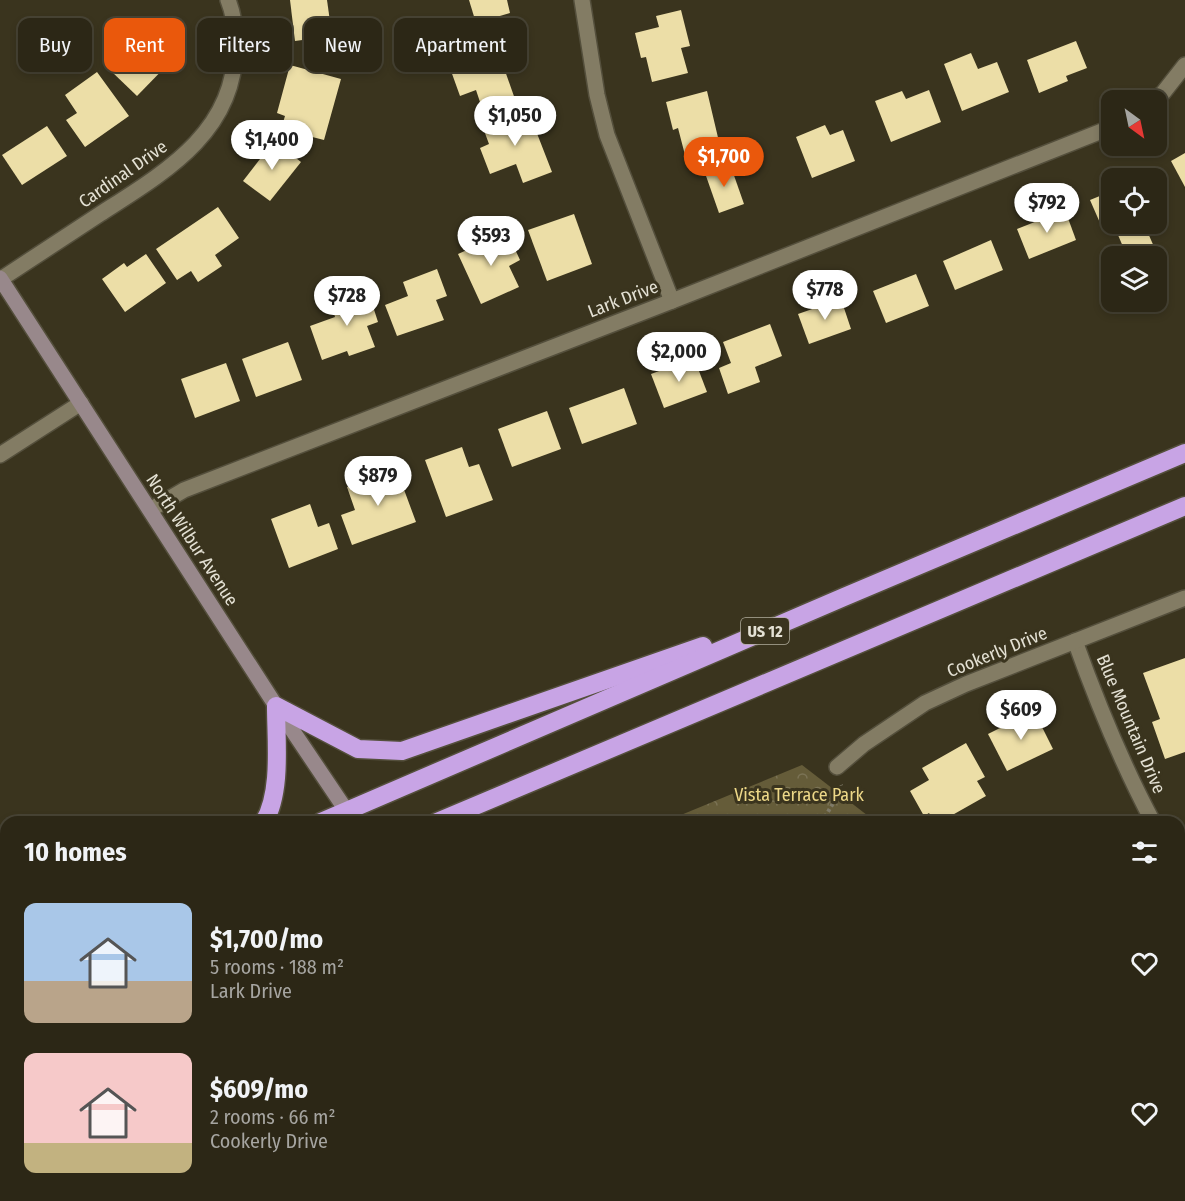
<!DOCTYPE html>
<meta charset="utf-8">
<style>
:root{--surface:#2c2716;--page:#342f1f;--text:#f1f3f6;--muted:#a6a5a1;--line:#484435;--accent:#ea580c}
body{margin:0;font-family:"Fira Sans Condensed",sans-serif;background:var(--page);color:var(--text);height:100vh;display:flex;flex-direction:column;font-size:22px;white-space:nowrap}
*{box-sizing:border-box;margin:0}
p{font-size:20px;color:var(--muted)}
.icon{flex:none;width:33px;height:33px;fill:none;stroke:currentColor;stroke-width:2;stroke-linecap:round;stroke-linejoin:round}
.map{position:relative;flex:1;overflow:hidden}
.drawer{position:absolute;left:0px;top:816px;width:1185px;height:386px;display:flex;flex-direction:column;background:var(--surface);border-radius:18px 18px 0 0;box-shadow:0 3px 9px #0003,0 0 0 2px var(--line)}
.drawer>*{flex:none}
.hud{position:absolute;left:18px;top:18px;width:600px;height:54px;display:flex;gap:12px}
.needle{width:39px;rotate:147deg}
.controls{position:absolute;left:1101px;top:90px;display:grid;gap:12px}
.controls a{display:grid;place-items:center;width:66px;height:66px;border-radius:12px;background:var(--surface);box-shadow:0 3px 9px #0003,0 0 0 2px var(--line);font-size:30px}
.price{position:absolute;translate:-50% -51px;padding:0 14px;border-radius:21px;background:#fff;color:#222;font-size:20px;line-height:39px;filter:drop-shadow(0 2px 3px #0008)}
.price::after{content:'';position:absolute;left:50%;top:36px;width:18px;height:14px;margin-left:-9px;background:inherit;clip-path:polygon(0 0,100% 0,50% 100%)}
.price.on{background:var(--accent);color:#fff}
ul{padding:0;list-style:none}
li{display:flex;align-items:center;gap:18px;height:150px;padding:0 24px}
li span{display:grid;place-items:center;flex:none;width:168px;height:120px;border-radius:12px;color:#555}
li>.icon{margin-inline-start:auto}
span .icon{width:72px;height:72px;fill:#fffc;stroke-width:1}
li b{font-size:26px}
h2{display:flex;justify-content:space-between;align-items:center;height:72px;padding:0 24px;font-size:26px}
.chip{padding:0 21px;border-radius:12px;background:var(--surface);box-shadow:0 3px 9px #0003,0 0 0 2px var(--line);font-size:21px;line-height:54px}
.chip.on{background:var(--accent);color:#fff}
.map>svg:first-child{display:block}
.park{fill:url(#park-crowns)}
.building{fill:#ecdea7}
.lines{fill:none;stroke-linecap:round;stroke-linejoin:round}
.street-casing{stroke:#544f3c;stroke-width:18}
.secondary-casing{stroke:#544f3c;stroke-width:18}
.highway-casing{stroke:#544f3c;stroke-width:21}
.path{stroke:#7f7a68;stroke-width:4;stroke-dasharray:3 3;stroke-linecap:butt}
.street{stroke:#837c64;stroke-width:15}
.secondary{stroke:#98888b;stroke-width:15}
.highway{stroke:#c8a4e5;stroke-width:18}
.labels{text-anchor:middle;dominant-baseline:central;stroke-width:6;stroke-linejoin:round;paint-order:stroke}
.shield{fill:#3a341e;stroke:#b1ad9d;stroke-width:1.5}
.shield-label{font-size:16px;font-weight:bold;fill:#e4e1d4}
.street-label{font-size:18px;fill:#e4e1d4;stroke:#3a341e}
.park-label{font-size:18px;fill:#edd888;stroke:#3a341e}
</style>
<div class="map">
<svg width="1185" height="1201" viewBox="0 0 1185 1201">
<defs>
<pattern id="park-crowns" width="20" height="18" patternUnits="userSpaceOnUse" patternTransform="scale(1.5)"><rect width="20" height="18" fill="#655c39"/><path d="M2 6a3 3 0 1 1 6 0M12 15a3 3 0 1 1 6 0" fill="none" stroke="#7b7355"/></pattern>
</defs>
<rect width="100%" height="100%" fill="#3a341e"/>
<g class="park">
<path d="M802 765 876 822H664Z"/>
<path d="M1179 1115 1185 1121V1201H590L587 1196H1179Z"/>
</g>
<g class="building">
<path d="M290 0H327L332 36 295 41Z"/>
<path d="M469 0H507L510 13 476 23Z"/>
<path d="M681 10 690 46 681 48 688 73 652 82 646 57 641 58 635 33 659 27 656 16Z"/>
<path d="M149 32 175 57 137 96 111 71Z"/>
<path d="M1076 41 1087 68 1066 76 1068 81 1039 93 1027 60Z"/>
<path d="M474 47 477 55 497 48 516 102 484 114 476 90 460 96 446 57Z"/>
<path d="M971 53 978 69 997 62 1009 92 962 111 944 64Z"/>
<path d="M290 65 341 79 324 140 281 129 285 116 277 113Z"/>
<path d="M97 72 129 116 85 147 66 120 77 113 65 95Z"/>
<path d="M929 90 941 122 891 142 875 101 902 91 906 99Z"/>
<path d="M707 91 720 146 685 155 678 128 673 130 666 102Z"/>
<path d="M518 111 522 122 531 118 552 172 523 183 516 164 490 174 480 148 489 144 482 125Z"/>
<path d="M825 125 830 135 843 130 855 161 812 178 796 137Z"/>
<path d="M47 126 67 156 22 185 2 155Z"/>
<path d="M274 141 301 162 270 201 243 181Z"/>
<path d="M1185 153V187L1171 161Z"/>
<path d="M730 164 744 204 719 213 705 173Z"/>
<path d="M1112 191V224H1144L1155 249 1136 256H1127L1115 228 1104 232 1090 200Z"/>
<path d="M218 207 239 238 215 255 222 266 198 282 191 271 177 280 156 249Z"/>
<path d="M1065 210 1076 240 1029 259 1017 229Z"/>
<path d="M574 214 592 264 547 281 528 230Z"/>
<path d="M507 232 520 260 509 266 519 287 481 304 458 254Z"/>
<path d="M991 240 1003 270 955 290 943 261Z"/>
<path d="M146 254 166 283 125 312 102 279 124 263 127 267Z"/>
<path d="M437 269 447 296 436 300 444 320 397 336 385 305 408 296 403 282Z"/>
<path d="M916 274 929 306 886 323 873 291Z"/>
<path d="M368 291 378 322 367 326 375 347 349 356 347 351 322 360 310 326 335 317 331 303Z"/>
<path d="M841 299 851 329 809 344 798 314Z"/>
<path d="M770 324 782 356 755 367 760 382 728 394 719 368 731 363 723 342Z"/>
<path d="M288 342 302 380 256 397 242 359Z"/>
<path d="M694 358 707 392 664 408 651 374Z"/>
<path d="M226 363 240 401 195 418 181 379Z"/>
<path d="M624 388 637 424 582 444 569 408Z"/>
<path d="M547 411 561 449 512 467 498 429Z"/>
<path d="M462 447 469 467 479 464 493 500 446 517 425 460Z"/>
<path d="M396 468 416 522 352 545 341 515 355 510 347 487Z"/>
<path d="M310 504 318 527 329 523 338 549 289 568 271 519Z"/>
<path d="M1185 658V752L1165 759 1152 722 1160 719 1143 673Z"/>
<path d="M1034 711 1053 749 1007 771 988 734Z"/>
<path d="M966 743 985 777 977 781 986 796 940 822H935L929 813 924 816 910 791 929 780 922 768Z"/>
<path d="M1179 970 1185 976V1019L1179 1013Z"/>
<path d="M230 1196H269L271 1201H233Z"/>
</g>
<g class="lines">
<defs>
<g id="street">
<path d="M582 0 597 95 607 135 672 301"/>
<path d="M1154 100 1163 93 1185 65"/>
<path d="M1 279C34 257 67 236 100 214 162 174 235 133 235 49 236 33 234 15 228 0"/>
<path d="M0 455 81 403"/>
<path d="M150 510 184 490 672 301 1112 127"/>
<path d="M1075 641C1098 705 1121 762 1153 822"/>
<path d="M837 767 864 744 925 703 966 684 1185 598"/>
<path d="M1179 865 1185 873"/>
<path d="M563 1196 567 1201"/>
<path d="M466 1201 474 1196"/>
</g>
<path id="secondary" d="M0 278 276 706 354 822"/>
<g id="highway">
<path d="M264 822C282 792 276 741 276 706L358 749 402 751 703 646"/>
<path d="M321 822 844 597 1185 453"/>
<path d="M437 822 1185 506"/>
<path d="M0 976 6 972"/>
<path d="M0 1036 6 1032"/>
</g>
</defs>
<use href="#street" class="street-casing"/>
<use href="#secondary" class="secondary-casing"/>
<use href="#highway" class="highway-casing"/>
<path class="path" d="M822 822 842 788 841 785"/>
<use href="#street" class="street"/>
<use href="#secondary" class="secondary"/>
<use href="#highway" class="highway"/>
</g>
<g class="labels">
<rect class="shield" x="741" y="618" width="48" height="26" rx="4.5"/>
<g class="shield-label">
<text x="765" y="631">US 12</text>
</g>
<g class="street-label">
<text transform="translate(123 174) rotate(-35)">Cardinal Drive</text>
<text transform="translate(623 299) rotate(-21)">Lark Drive</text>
<text transform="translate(192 540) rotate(57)">North Wilbur Avenue</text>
<text transform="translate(997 652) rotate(-22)">Cookerly Drive</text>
<text transform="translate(1131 724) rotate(67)">Blue Mountain Drive</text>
</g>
<g class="park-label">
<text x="799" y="795">Vista Terrace Park</text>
</g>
</g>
</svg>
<div class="controls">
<a><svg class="needle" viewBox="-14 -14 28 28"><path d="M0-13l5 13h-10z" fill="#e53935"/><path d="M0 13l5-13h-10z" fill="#a6a5a1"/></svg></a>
<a><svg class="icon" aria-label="locate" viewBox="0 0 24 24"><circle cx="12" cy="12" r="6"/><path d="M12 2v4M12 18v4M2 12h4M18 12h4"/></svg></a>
<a><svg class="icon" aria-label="layers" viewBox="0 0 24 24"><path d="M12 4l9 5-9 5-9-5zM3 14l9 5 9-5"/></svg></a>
</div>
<b class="price" style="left:515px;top:147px">$1,050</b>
<b class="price" style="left:272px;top:171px">$1,400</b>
<b class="price on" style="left:724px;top:188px">$1,700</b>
<b class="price" style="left:1047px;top:234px">$792</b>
<b class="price" style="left:491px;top:267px">$593</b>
<b class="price" style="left:825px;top:321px">$778</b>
<b class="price" style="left:347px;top:327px">$728</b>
<b class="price" style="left:679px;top:383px">$2,000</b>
<b class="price" style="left:378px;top:507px">$879</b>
<b class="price" style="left:1021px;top:741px">$609</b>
<div class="hud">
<a class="chip">Buy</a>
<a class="chip on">Rent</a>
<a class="chip">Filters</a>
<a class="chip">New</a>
<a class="chip">Apartment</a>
</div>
<section class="drawer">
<h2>10 homes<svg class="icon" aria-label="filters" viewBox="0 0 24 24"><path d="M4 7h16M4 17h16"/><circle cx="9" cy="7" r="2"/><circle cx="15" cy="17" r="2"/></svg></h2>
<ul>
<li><span style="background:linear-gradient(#a9c7e8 65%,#b9a48a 0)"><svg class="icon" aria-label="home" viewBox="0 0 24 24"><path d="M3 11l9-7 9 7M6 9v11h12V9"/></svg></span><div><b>$1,700/mo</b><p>5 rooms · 188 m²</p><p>Lark Drive</p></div><svg class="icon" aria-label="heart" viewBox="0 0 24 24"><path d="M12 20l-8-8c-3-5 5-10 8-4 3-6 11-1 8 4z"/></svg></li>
<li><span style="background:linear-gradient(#f6c9c9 75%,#c2b280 0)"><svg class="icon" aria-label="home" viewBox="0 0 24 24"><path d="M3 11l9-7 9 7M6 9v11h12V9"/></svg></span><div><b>$609/mo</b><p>2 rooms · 66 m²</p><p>Cookerly Drive</p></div><svg class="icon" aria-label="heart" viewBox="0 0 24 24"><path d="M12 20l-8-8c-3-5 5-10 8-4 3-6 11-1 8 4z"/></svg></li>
</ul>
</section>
</div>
